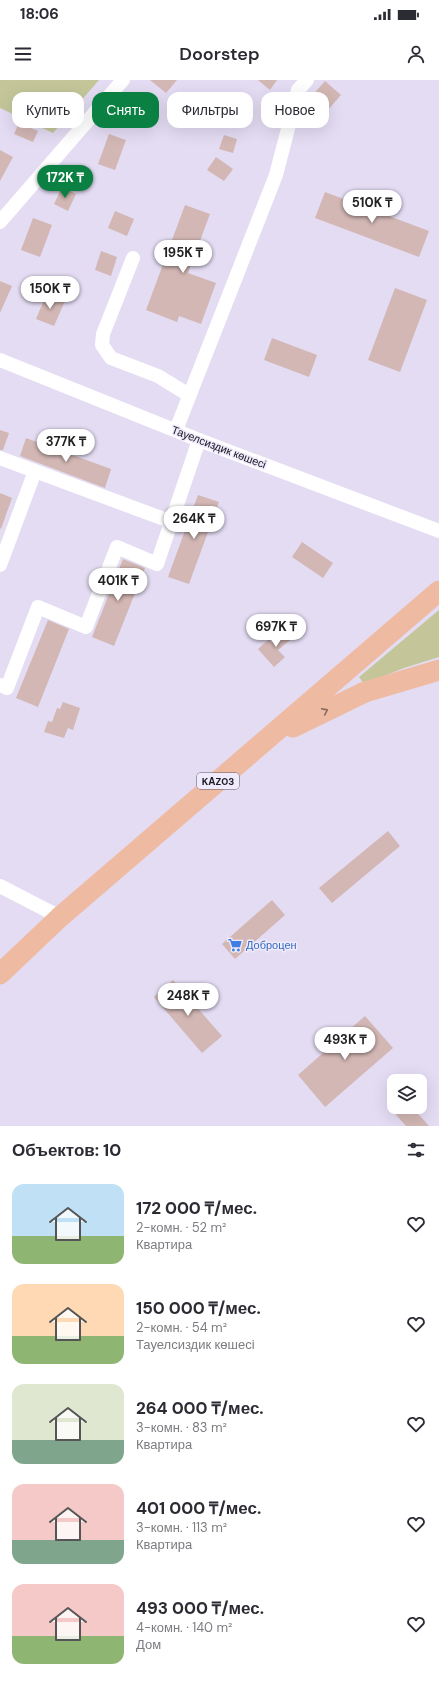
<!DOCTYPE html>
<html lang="ru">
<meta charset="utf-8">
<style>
:root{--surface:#fff;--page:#f7f7f7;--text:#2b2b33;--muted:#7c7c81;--accent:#0b8043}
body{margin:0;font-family:"DM Sans",sans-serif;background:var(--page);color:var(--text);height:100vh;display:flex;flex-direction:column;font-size:15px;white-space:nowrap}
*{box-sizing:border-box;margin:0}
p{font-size:13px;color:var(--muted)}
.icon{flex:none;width:22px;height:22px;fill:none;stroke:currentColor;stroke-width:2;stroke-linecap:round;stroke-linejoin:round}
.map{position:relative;height:1046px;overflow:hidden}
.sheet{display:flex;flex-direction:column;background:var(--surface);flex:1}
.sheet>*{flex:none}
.guide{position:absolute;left:12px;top:12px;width:415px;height:36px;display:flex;gap:8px}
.tools{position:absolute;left:387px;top:994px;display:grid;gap:8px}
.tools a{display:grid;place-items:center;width:40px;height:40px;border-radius:8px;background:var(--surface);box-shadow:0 4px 16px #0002;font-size:20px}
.price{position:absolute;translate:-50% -34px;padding:0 9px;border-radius:14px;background:#fff;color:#222;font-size:13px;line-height:26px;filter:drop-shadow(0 1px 2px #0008)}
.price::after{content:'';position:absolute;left:50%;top:24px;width:12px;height:9px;margin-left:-6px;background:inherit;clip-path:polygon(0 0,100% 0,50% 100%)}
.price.selected{background:var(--accent);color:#fff}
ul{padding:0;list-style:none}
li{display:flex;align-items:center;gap:12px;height:100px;padding:0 12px}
li span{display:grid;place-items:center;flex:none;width:112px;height:80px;border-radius:12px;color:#555}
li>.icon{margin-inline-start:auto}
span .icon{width:48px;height:48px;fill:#fffc;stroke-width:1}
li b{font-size:17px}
h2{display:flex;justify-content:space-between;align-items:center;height:48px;padding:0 12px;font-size:17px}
.pill{padding:0 14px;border-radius:12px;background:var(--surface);box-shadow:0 4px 16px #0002;font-size:14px;line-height:36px}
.pill.selected{background:var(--accent);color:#fff}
.status{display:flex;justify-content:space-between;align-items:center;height:28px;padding:0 20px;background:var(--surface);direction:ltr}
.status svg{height:11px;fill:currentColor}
header{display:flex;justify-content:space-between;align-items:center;height:52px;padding:0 12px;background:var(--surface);font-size:18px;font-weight:600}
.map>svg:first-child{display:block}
.green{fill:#c4c69a}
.building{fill:#d2b7b4}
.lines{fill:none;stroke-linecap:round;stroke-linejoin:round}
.minor{stroke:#fff;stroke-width:14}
.highway{stroke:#efbaa2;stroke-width:21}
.oneway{stroke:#866a62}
.labels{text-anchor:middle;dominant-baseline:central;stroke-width:3;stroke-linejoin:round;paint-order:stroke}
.shield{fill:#f0eafd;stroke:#5c5863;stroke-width:1}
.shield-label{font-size:10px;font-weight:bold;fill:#1c1921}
.street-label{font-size:11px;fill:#1c1921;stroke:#f0eafd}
.shop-label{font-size:11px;fill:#366cbe;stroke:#f0eafd;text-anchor:start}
</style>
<div class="status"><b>18:06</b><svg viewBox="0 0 49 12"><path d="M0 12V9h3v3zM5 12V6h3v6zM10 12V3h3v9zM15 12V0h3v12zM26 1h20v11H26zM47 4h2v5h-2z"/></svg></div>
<header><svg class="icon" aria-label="menu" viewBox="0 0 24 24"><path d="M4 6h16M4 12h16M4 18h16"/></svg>Doorstep<svg class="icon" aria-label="person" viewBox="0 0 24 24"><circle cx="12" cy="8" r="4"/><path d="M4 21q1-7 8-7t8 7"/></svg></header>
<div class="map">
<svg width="439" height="1046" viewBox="0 0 439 1046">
<rect width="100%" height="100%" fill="#e4dcf3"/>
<g class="green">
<path d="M0 0H99L53 53 0 28Z"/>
<path d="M439 530V577L404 588 364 604 359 597Z"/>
</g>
<g class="building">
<path d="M150 0H177L166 13Z"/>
<path d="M258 0H277L270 10Z"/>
<path d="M325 1 341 15 327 31 311 17Z"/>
<path d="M142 19 157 23 152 43 136 39Z"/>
<path d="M19 43 38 51 33 62 14 54Z"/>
<path d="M109 54 126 60 115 90 98 84Z"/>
<path d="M224 55 237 59 233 73 219 69Z"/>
<path d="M0 70 13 77 0 101Z"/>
<path d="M216 77 233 89 224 101 207 90Z"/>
<path d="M62 107 76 114 68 131 54 124Z"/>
<path d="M325 112 429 151 419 177 315 138Z"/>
<path d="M185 125 210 134 188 193 216 203 201 244 179 236 177 242 146 230Z"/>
<path d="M115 131 134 139 127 156 108 148Z"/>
<path d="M33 138 52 145 40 177 21 170Z"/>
<path d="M101 171 117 177 111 196 95 190Z"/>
<path d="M0 201 12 206 0 233Z"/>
<path d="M395 208 427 220 400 292 368 280Z"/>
<path d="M47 213 65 221 54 246 36 239Z"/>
<path d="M272 258 317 275 309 297 264 280Z"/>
<path d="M0 350 9 353 3 370H0Z"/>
<path d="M26 358 111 389 105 408 20 376Z"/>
<path d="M0 413 12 418 1 449 0 448Z"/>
<path d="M198 415 219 422 189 504 168 497Z"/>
<path d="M302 462 333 483 323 498 292 477Z"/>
<path d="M123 479 145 488 114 566 92 557Z"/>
<path d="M48 540 69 549 38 627 16 618Z"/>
<path d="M288 548 295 556 278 570 285 577 274 587 258 569 269 559 272 563Z"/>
<path d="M63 622 80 628 73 650 68 648 64 658 44 652 48 641 52 642 57 628 60 629Z"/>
<path d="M388 751 400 766 332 823 319 808Z"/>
<path d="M272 820 285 835 235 879 222 864Z"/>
<path d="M173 900 222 956 202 973 154 917Z"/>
<path d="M365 936 393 968 325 1027 298 995Z"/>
<path d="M389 1027H412L429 1046H406Z"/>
</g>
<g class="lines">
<g class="minor">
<path d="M0 142 123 0"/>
<path d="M133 178 103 254 102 265 111 278 158 296 189 315"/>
<path d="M0 280 199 360 439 451"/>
<path d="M176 350 276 95 298 10 307 0"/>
<path d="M0 378 172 442"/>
<path d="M0 485 35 391"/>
<path d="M0 605 7 608 38 527 86 547 117 467 157 484 199 360"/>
<path d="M0 806 60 837"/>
</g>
<g class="highway">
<path d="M293 647 365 612 439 590"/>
<path d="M0 894 60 837 439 511"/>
</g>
</g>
<defs><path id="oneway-chevron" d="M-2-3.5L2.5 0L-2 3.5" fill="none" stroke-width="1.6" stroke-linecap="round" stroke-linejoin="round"/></defs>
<use class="oneway" href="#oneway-chevron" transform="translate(325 631) rotate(-26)"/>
<defs>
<symbol id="supermarket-bare" viewBox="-9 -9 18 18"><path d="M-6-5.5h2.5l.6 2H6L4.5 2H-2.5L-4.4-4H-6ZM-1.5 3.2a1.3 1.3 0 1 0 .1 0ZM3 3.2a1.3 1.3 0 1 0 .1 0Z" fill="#3f7fe0" stroke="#f0eafd" stroke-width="2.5" paint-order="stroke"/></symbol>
</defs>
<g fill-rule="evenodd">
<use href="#supermarket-bare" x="225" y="855" width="20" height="20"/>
</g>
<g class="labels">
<rect class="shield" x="197" y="693" width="42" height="16" rx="3"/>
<g class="shield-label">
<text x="218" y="701">KАZ03</text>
</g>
<g class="street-label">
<text transform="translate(219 367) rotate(21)">Тауелсиздик көшесі</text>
</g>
<g class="shop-label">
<text x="246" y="865">Доброцен</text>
</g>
</g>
</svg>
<div class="tools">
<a><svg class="icon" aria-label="layers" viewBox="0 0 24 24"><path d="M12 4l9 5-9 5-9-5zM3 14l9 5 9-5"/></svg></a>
</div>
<b class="price selected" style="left:65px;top:119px">172K ₸</b>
<b class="price" style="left:372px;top:144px">510K ₸</b>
<b class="price" style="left:183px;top:194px">195K ₸</b>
<b class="price" style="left:50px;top:230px">150K ₸</b>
<b class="price" style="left:66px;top:383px">377K ₸</b>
<b class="price" style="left:194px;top:460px">264K ₸</b>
<b class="price" style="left:118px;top:522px">401K ₸</b>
<b class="price" style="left:276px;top:568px">697K ₸</b>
<b class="price" style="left:188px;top:937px">248K ₸</b>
<b class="price" style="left:345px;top:981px">493K ₸</b>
<div class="guide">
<a class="pill">Купить</a>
<a class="pill selected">Снять</a>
<a class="pill">Фильтры</a>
<a class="pill">Новое</a>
</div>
</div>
<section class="sheet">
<h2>Объектов: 10<svg class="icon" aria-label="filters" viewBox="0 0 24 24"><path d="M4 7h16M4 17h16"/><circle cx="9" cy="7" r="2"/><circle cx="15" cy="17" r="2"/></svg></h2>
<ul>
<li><span style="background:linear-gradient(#bfe0f5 65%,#8fb573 0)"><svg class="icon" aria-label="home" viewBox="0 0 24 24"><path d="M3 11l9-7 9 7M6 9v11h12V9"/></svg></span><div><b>172 000 ₸/мес.</b><p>2-комн. · 52 m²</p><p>Квартира</p></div><svg class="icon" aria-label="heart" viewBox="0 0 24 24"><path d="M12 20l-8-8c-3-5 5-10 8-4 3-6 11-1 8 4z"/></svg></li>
<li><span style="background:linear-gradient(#ffd9b3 65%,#8fb573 0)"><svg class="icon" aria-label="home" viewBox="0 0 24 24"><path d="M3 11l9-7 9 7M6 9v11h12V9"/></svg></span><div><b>150 000 ₸/мес.</b><p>2-комн. · 54 m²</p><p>Тауелсиздик көшесі</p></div><svg class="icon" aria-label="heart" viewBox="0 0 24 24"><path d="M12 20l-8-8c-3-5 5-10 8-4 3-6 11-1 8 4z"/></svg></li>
<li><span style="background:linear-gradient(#dfe7d0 70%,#7fa58c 0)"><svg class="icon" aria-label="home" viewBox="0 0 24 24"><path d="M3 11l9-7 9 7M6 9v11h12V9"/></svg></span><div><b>264 000 ₸/мес.</b><p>3-комн. · 83 m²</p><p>Квартира</p></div><svg class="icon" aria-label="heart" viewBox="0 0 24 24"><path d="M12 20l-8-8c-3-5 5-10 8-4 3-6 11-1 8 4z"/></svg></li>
<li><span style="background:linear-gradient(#f6c9c9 70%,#7fa58c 0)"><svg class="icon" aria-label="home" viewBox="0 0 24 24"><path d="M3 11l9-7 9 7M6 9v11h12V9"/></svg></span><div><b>401 000 ₸/мес.</b><p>3-комн. · 113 m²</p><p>Квартира</p></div><svg class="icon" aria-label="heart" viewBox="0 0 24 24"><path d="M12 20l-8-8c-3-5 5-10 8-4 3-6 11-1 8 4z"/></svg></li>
<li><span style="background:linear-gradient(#f6c9c9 65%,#8fb573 0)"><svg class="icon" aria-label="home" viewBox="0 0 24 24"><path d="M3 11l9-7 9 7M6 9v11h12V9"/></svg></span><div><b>493 000 ₸/мес.</b><p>4-комн. · 140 m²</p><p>Дом</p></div><svg class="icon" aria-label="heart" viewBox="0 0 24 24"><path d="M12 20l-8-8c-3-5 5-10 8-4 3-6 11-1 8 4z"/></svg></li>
</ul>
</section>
